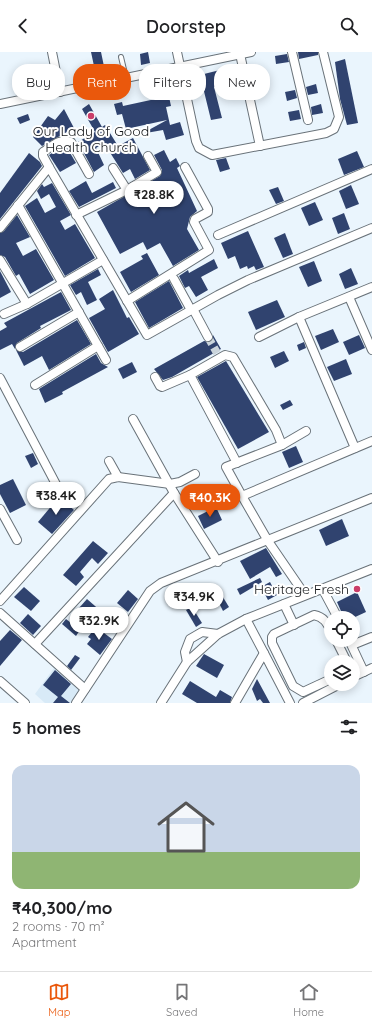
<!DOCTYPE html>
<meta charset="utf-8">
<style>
:root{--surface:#fff;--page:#f2f2f2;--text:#202124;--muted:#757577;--line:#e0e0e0;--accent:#ea580c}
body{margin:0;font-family:Quicksand,sans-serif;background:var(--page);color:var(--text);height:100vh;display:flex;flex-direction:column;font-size:15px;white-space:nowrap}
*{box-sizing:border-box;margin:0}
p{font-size:13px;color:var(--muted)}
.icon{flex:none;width:22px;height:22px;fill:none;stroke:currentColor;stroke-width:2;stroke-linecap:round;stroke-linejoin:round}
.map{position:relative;height:651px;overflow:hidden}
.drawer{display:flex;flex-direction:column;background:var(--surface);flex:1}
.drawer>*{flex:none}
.guide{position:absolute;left:12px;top:12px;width:348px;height:36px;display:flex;gap:8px}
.buttons{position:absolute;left:324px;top:559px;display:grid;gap:8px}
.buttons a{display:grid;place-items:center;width:36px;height:36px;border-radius:50%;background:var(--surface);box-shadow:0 2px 10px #0003;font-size:20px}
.price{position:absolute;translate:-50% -34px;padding:0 9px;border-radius:14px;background:#fff;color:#222;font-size:13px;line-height:26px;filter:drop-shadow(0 1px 2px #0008)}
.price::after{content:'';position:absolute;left:50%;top:24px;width:12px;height:9px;margin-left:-6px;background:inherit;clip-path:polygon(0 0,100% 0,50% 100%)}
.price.current{background:var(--accent);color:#fff}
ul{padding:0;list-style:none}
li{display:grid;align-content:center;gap:8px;height:212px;padding:0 12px}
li+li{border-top:1px solid var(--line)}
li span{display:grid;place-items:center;height:124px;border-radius:12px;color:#555}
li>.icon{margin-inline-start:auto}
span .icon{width:72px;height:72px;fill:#fffc;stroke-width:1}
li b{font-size:17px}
h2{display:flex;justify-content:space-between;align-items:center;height:48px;padding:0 12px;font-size:17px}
.tag{padding:0 14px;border-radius:16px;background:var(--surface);box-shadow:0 2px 10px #0003;font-size:14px;line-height:36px}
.tag.current{background:var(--accent);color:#fff}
header{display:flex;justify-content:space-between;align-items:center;height:52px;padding:0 12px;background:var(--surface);font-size:18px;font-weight:600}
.tabs{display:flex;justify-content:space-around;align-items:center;height:56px;border-top:1px solid var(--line);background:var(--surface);font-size:11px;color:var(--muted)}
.tabs a{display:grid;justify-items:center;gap:2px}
.tabs .current{color:var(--accent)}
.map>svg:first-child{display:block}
.built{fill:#d8eaf7}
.building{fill:#30436f}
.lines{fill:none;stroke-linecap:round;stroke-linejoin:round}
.street-tunnel{stroke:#cad4db;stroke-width:8;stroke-dasharray:8 4;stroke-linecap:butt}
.lane-casing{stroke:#697279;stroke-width:6}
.street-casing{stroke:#697279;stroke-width:10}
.lane{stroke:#fff;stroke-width:4}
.street{stroke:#fff;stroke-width:8}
.poi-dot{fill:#ca3d69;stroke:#fff;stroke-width:1.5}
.labels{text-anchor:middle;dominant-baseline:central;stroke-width:4;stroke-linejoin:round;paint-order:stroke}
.poi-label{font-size:14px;fill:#16191c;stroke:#fff}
</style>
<header><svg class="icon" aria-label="back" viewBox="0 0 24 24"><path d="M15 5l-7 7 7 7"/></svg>Doorstep<svg class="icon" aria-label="search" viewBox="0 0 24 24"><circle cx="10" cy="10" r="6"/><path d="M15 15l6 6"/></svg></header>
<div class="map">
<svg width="372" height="651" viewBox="0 0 372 651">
<rect width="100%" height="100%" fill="#eaf5fd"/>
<path class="built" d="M54 616 81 639 73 651H45L35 642Z"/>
<g class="building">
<path d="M91 0H101L106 24 89 28 86 15 94 14Z"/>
<path d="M148 0 150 11 141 13 140 2Z"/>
<path d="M298 0H318V3L299 7Z"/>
<path d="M287 2 289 10 276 12 275 4Z"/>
<path d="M345 7 358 71 347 73 340 47 335 10Z"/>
<path d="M232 15 236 30 214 35 222 66 211 68 200 23Z"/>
<path d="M316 32 318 41 308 43 306 35Z"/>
<path d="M295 38 297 46 287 49 285 40Z"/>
<path d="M168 40 171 54 166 55 170 73 180 70 184 83 166 88 163 78 146 81 145 80 167 68 126 77 122 62 117 63 114 52 122 50 123 54 160 46 159 42Z"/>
<path d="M89 52 102 75 105 73 118 94 133 86 150 118 135 127 130 117 123 121 104 91 96 96 104 113 94 120 78 90 95 80 82 57Z"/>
<path d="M321 52 323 61 312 63 311 55Z"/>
<path d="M64 57 74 76 42 94 33 85 48 64 55 68Z"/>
<path d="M299 58 301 67 290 69 288 60Z"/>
<path d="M28 62 30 68 20 72 17 66Z"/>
<path d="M66 94 76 111 60 120 49 103 59 96Z"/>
<path d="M164 98 170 110 176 106 180 114 177 116 197 159 190 165 187 177 199 198 173 214 160 191 147 198 143 190 120 202 97 160 160 124 162 118 154 103Z"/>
<path d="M357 99 364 115 344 123 338 107Z"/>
<path d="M29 101 40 110 42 114 0 167V141Z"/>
<path d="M226 106 230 117 220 120 216 108Z"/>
<path d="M86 129 92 141 113 130 116 136 79 155 69 139Z"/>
<path d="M52 131 71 163 60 169 65 178 75 172 95 206 65 224 25 154 37 146 45 161 56 155 49 142 41 147 37 139 42 132 44 135Z"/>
<path d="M351 133 359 152 346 157 339 139Z"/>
<path d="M278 135 284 149 276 152 269 138Z"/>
<path d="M315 150 323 168 309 174 301 156Z"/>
<path d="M344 161 350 177 338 182 332 166Z"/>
<path d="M17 163 30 185 16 191 23 204 36 197 54 228 30 242 19 222 16 224 5 205 0 203V181L4 179Z"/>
<path d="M248 179 264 215 256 218 254 214 248 217 247 214 240 217 235 204 228 207 221 191Z"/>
<path d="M285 181 293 202 283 206 274 186Z"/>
<path d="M147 201 159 223 131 240 120 220 143 207 141 204Z"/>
<path d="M214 207 218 216 201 225 208 238 196 245 189 234 185 236 179 224 188 218 189 221Z"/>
<path d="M314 209 322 229 308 235 299 215Z"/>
<path d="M351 216 358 232 345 237 339 222Z"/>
<path d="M98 217 101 223 88 230 97 248 87 253 81 240 76 243 70 233Z"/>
<path d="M0 219 11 240 0 246Z"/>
<path d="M169 229 183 256 149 276 135 250Z"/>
<path d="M113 238 127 266 129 265 139 282 108 300 89 266 105 257 99 247Z"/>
<path d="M61 240 71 258 40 274 41 276 17 291 15 297 12 292 0 298V279L7 275 4 271Z"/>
<path d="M277 248 285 265 256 278 248 260Z"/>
<path d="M77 268 91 292 49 318 42 304 24 314 16 298 23 300Z"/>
<path d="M333 277 339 290 321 298 315 284Z"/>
<path d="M213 283 221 297 172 325 163 328 154 317 204 289 211 290Z"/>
<path d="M359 283 365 296 349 303 343 290Z"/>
<path d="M304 290 306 296 299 299 297 293Z"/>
<path d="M284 299 289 309 275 316 270 305Z"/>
<path d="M96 302 101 311 108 315 62 340 63 342 45 351 39 337Z"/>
<path d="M346 307 352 322 334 329 327 315Z"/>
<path d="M226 309 269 380 238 397 197 325Z"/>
<path d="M132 310 137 320 123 327 118 317Z"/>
<path d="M290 348 293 353 283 358 280 353Z"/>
<path d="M296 394 303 410 289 416 282 400Z"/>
<path d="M33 401 38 412 31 416 25 404Z"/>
<path d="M13 427 26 453 10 461 0 442V433Z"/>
<path d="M59 445 74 458 52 482 38 470Z"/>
<path d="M221 446 224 453 217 456 214 450Z"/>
<path d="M216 455 222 468 204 477 198 464Z"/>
<path d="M342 467 349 484 326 494 319 478Z"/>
<path d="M93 489 108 501 98 512 92 506 80 520 84 525 76 534 63 523Z"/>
<path d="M266 496 282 522 276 525 270 515 250 527 240 509Z"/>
<path d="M260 526 262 530 240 543 237 537Z"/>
<path d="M270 530 277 543 268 548 261 535Z"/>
<path d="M24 535 40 549 31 559 14 545Z"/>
<path d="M128 538 138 547 128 560 117 551Z"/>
<path d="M357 540 366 560 353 566H344L337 550Z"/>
<path d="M221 542 229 555 223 559 216 545Z"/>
<path d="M87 547 103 561 95 570 79 556Z"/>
<path d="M192 555 202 571 196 575 186 558Z"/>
<path d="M28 562 41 574 33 583 20 571Z"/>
<path d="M66 567 80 578 76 584 62 572Z"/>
<path d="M96 575 112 587 100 603 87 592 91 587 88 585Z"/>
<path d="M10 578 22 588 0 614V589Z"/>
<path d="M204 602 224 613 217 626 196 614Z"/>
<path d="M75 603 80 606 71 618 67 614Z"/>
<path d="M55 618 71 632 61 644 70 651H53L58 645 43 633Z"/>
<path d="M257 627 270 651H263L260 647 257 649 252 637Z"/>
<path d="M190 629 216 645 220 638 232 645 230 651H197L182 642Z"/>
</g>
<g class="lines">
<path class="street-tunnel" d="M208 285 217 301"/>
<defs>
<path id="lane" d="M121 5 126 26"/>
<g id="street">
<path d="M52 0 60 40"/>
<path d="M177 0 196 89 199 96 212 103 326 81 334 77 339 65 323 0"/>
<path d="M292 0 308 68"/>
<path d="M240 2 260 94"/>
<path d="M0 52 251 0"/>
<path d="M49 115 43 104V100C51 95 61 85 71 90L89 122"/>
<path d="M113 116 127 138"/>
<path d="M18 153 106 308"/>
<path d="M76 163 127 138 157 120 148 104"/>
<path d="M0 176 49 115 147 283 218 243 248 228 372 176"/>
<path d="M218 183 372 117"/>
<path d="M0 208 27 252"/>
<path d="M174 227 191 258"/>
<path d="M349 245 372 298"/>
<path d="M127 249 209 198 194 170 195 167 208 160V157L185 115"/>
<path d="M193 257 208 285"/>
<path d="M4 262 27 252 103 208"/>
<path d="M299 265 355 396"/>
<path d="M259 285 299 265 372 235"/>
<path d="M20 295 79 260"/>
<path d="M155 325 160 334 162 335 190 323"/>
<path d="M0 326 58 436"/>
<path d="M35 333 98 294"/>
<path d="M133 367 174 441 218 510"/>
<path d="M109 409 118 425"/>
<path d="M237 411 190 323 225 303 233 305 276 378 282 393"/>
<path d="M242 444 226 415 282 393 306 379"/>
<path d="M0 457 17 488"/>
<path d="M322 536 338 566"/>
<path d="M305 543 268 489 242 444 372 389"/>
<path d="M0 549 109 427 118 425 170 432 180 430 195 422"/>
<path d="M284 552 294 573"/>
<path d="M0 561 85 637"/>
<path d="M246 567 264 601"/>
<path d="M331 579C327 571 324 565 314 563L274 582 272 585V591L293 634 303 640 331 627"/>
<path d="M336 588 347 610"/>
<path d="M349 588 364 620"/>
<path d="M35 592 174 441"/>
<path d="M352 593 372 585"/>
<path d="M187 610 185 600 190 587 202 580 218 582"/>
<path d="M353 625 372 616"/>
<path d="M0 629 25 651"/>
<path d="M76 651 150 539 161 531 372 446"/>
<path d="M161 651 187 610 218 582 246 567 372 517"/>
<path d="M235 651 264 601 290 651"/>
<path d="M303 651 340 632"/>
</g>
</defs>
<use href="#lane" class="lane-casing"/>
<use href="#street" class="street-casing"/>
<use href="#lane" class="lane"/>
<use href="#street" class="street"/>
</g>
<g class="poi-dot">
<circle cx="91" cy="64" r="4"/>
<circle cx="357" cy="537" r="4"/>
</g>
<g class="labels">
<g class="poi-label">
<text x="91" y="79">Our Lady of Good<tspan x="91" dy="16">Health Church</tspan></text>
<text x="349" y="537" text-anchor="end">Heritage Fresh</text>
</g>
</g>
</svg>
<div class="buttons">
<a><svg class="icon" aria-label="locate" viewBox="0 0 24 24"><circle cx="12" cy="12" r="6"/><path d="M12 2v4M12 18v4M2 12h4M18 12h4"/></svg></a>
<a><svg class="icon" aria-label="layers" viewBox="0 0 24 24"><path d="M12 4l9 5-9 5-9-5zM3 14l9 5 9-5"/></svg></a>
</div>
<b class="price" style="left:154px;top:163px">₹28.8K</b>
<b class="price" style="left:56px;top:464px">₹38.4K</b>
<b class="price current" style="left:210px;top:466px">₹40.3K</b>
<b class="price" style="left:194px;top:565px">₹34.9K</b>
<b class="price" style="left:99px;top:589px">₹32.9K</b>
<div class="guide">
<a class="tag">Buy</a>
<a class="tag current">Rent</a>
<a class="tag">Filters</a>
<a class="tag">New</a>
</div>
</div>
<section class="drawer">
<h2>5 homes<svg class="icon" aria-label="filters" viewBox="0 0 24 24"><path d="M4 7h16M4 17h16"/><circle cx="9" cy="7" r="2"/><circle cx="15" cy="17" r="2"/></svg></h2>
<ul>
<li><span style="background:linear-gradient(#c9d6e8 70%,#8fb573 0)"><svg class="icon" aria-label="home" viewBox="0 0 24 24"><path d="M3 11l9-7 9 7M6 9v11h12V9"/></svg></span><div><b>₹40,300/mo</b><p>2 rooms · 70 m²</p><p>Apartment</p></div></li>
</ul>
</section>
<nav class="tabs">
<a class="current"><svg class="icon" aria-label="map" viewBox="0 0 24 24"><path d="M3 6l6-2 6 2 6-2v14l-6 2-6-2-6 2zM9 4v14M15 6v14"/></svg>Map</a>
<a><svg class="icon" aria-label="saved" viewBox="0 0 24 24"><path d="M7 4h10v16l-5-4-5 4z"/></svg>Saved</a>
<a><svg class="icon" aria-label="home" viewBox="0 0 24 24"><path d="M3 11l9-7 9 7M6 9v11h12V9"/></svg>Home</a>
</nav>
